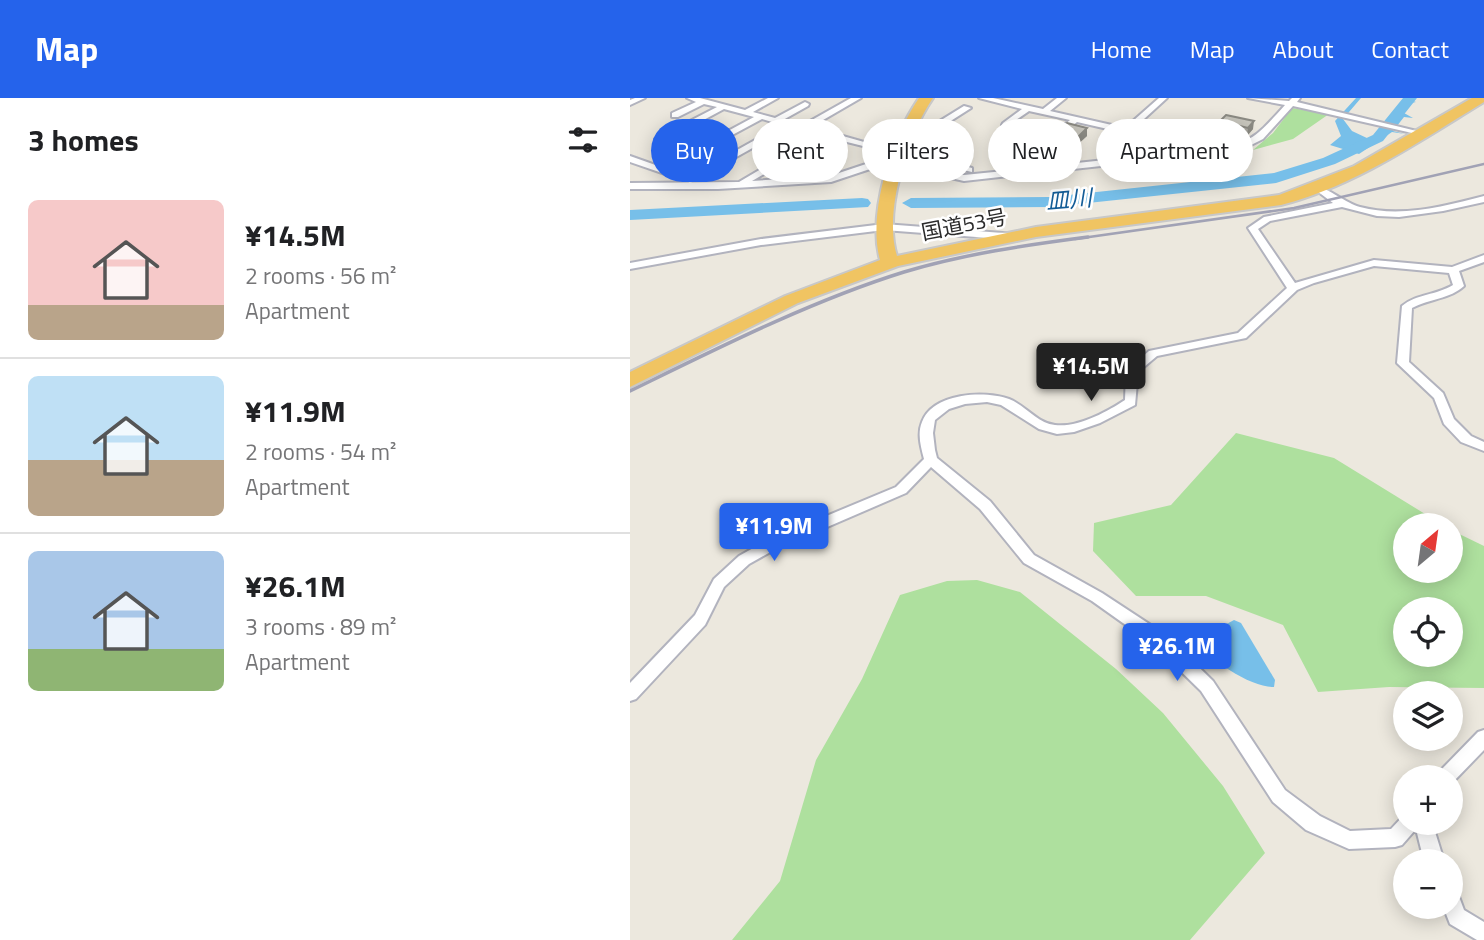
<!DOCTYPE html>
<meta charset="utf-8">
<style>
:root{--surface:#fff;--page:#f2f2f2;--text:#202124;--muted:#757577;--line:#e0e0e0;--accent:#2563eb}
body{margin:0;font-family:"Titillium Web","Noto Sans JP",sans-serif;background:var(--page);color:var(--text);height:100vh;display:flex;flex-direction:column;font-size:26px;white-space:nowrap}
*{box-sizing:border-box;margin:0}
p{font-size:23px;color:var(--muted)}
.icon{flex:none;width:38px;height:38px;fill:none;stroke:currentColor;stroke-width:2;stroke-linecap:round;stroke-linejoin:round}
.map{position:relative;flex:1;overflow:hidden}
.details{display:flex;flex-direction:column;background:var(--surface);width:630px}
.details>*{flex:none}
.top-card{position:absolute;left:21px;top:21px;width:665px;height:63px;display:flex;gap:14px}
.needle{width:46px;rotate:29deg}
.tools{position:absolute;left:763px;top:415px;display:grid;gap:14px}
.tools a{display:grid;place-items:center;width:70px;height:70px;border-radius:50%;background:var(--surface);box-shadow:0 4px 18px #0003;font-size:35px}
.price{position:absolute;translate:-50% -60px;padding:0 16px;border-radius:7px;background:var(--accent);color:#fff;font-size:23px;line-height:46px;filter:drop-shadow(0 2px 4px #0008)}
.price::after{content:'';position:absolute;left:50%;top:42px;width:21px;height:16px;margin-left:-10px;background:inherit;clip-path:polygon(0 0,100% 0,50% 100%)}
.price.on{background:#222;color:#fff}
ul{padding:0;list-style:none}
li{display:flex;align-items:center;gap:21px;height:175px;padding:0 28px}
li+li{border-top:2px solid var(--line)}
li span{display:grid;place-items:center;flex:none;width:196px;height:140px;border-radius:10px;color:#555}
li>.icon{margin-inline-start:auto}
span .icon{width:84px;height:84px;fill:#fffc;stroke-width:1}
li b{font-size:30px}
h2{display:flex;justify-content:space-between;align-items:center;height:84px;padding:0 28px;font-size:30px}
.tag{padding:0 24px;border-radius:32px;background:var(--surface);box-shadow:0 4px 18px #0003;font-size:24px;line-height:63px}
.tag.on{background:var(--accent);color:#fff}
header{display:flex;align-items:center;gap:42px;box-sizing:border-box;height:98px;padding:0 35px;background:var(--accent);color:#fff}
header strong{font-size:33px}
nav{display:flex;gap:38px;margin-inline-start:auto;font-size:24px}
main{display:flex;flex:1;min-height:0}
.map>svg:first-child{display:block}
.green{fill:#aee09e;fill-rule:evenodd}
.water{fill:#77bfe9}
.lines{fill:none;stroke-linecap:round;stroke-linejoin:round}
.river{fill:#77bfe9;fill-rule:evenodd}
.minor-casing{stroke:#b2b3be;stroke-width:4}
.trunk-casing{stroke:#c8c8c8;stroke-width:4}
.minor{fill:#fff;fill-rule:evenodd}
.trunk{fill:#f0c462;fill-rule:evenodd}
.rail-far1{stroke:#a1a2b5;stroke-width:2.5}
.rail{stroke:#a1a2b5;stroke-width:3.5}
.wall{fill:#acaaa3}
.shaded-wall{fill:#8c8b84}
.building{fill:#c8c6bd;stroke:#8c8b84;stroke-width:2}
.labels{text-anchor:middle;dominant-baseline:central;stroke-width:5;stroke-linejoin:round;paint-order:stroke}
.far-street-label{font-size:21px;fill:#2b2b2b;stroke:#fff}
.far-water-label{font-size:23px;font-style:italic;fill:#145d97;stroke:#fff}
</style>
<header>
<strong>Map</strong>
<nav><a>Home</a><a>Map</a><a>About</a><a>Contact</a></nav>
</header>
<main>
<section class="details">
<h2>3 homes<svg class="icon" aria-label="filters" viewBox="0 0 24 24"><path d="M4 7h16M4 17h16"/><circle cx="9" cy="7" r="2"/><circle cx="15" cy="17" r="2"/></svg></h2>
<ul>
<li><span style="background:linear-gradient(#f6c9c9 75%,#b9a48a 0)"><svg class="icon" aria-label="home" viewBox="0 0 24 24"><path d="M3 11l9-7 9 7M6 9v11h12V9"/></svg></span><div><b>¥14.5M</b><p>2 rooms · 56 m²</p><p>Apartment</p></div></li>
<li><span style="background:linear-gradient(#bfe0f5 60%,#b9a48a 0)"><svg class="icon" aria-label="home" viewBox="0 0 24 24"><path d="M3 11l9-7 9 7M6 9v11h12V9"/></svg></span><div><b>¥11.9M</b><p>2 rooms · 54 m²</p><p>Apartment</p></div></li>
<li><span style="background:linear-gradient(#a9c7e8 70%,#8fb573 0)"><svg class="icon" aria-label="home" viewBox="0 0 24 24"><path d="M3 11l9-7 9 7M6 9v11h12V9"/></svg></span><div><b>¥26.1M</b><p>3 rooms · 89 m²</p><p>Apartment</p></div></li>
</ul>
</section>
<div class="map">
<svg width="854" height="842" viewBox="0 0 854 842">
<rect width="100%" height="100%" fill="#ece8de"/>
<g class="green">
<path d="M662 10 699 16 663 41 623 52 643 35Z"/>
<path d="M606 335 704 360 813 427H775V472H821V432L854 448V590L759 589 688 594 653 527 576 498H506L463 453 464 425 541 407ZM775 511H821V556H775Z"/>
<path d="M347 482 390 494 486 571 533 615 593 688 635 755 560 842H102L150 783 186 662 232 581 270 497 317 483Z"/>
</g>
<g class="water">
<path d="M726 0H731L713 21 722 33 739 41 761 22 774 0H785L783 3 786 4 781 5 774 15 783 20 774 19 763 33 775 36 762 34 729 56 700 47 711 38 705 23Z"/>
<path d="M604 522 611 525 645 582 644 589C623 590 576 562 569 541Z"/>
</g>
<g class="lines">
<g class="river">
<path d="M773 0H787L753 43 705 66 646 85 420 109 281 110 272 105 281 100 420 99 644 75 693 60 743 37Z"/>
<path d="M232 100 238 101 241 105 238 109 0 122V112Z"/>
</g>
<defs>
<g id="minor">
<path d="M5 0H15L0 7V2Z"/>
<path d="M57 0H70L115 12 138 0H148L123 14 145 20 175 4 179 6 178 8 153 22 173 27 221 0H231L181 29 241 46H286L287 37 334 8 341 10 294 40 297 58 342 70V74L290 62 286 50H241L197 39 122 83 200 78 242 64 285 61 300 70 334 77 374 73V69L384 68 440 22 399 13 376 29 372 27 373 25 392 11 349 0H363L413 11 427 0H436L420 13 495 30 529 0H537L502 32 576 48V51C622 46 625 40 655 7L618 0 659 3 662 0H670L667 4 795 35 791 37 663 8 633 41 609 53 334 83 294 74 283 67 243 70 201 84 88 91H0V85L109 84 189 37 160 29 60 85 56 82 57 80 152 27 132 21 39 71 42 74 38 77 0 64V58L31 69 124 19 94 11 31 45H25V41L87 9 74 6 48 19H42V15L66 4ZM447 24 570 52 390 71Z"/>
<path d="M687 89C697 89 717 106 730 109 771 120 815 108 854 98V104L813 113 769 119 747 118 712 109 640 123 628 131 665 185 744 162 822 169 854 157V164L829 173 834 188C820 201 799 201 782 210L779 264 813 295 824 321 841 338 854 344V353L831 344 814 326 804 300 767 265 772 208C786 196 807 197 823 187L819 175 744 168 684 185 667 192 616 240 527 258 508 274 505 307 470 325 444 334 427 336 409 331 371 307 357 304 335 306 319 311 305 322 303 335 305 352 307 360 360 403 404 457 472 495 536 537 583 583 655 692 690 718 720 733 761 731 775 716V724H802L814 763H794L786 731 772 747 765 749 719 751 676 732 643 704 571 593 524 547 462 503 394 465 350 411 301 369 276 395 144 452 119 466 94 489 75 527 6 601 0 603V585L65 517 84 481 109 458 134 444 266 389 294 361C291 349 287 336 292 324 303 295 354 292 379 301 395 307 407 325 425 327 447 330 477 314 495 302L496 273 519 253 608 235 657 190 618 130 634 119 703 105 687 93Z"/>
<path d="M254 126 386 136 391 139 386 142 254 132 131 147 0 171V165L131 141Z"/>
<path d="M854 632V652L822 685 821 679H807L810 673 848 634Z"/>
<path d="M821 793 828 796 834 812 854 824V842H847L820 826 813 808H821Z"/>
</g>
<path id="trunk" d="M289 0H303C278 36 253 114 267 158L406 129 649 97 724 68 842 0H854V4C790 43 725 88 651 107L406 139 268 168 168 205 0 289V274L155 198 250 162C237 115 262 39 289 0Z"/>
</defs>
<use href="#minor" class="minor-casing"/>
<use href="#trunk" class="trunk-casing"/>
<use href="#minor" class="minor"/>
<use href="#trunk" class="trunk"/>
<path class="rail-far1" d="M445 141 664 110 854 66"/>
<path class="rail" d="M0 293C88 250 181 203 274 174 334 156 396 147 458 139"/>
</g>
<g class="wall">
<path d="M590 23 623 31 617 38 588 31Z"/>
<path d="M457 30V38L447 47 425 41V33Z"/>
<path d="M543 39 541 51 486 58 481 52 482 40Z"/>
</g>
<g class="shaded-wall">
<path d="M624 23 623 31 617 38 618 30Z"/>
<path d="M457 30V38L447 47 448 39Z"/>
<path d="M543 39 541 51 486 58V46Z"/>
</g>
<g class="building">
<path d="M596 17 624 23 618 30 590 23Z"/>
<path d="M437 25 457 30 448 39 425 33Z"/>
<path d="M537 33 543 39 486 46 482 40Z"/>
</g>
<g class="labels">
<g class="far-street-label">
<text transform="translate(334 126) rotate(-11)">国道53号</text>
</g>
<g class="far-water-label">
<text transform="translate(439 101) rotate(-5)">皿川</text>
</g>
</g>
</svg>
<div class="tools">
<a><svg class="needle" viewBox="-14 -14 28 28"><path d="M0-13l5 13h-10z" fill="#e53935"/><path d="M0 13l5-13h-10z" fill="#757577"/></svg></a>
<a><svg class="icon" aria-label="locate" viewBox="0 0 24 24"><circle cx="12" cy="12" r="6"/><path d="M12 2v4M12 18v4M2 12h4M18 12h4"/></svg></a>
<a><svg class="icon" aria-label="layers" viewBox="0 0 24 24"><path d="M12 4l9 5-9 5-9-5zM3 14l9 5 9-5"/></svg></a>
<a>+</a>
<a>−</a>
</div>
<b class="price on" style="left:461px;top:305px">¥14.5M</b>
<b class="price" style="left:144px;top:465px">¥11.9M</b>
<b class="price" style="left:547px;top:585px">¥26.1M</b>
<div class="top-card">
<a class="tag on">Buy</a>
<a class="tag">Rent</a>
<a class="tag">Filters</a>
<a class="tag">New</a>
<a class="tag">Apartment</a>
</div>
</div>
</main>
